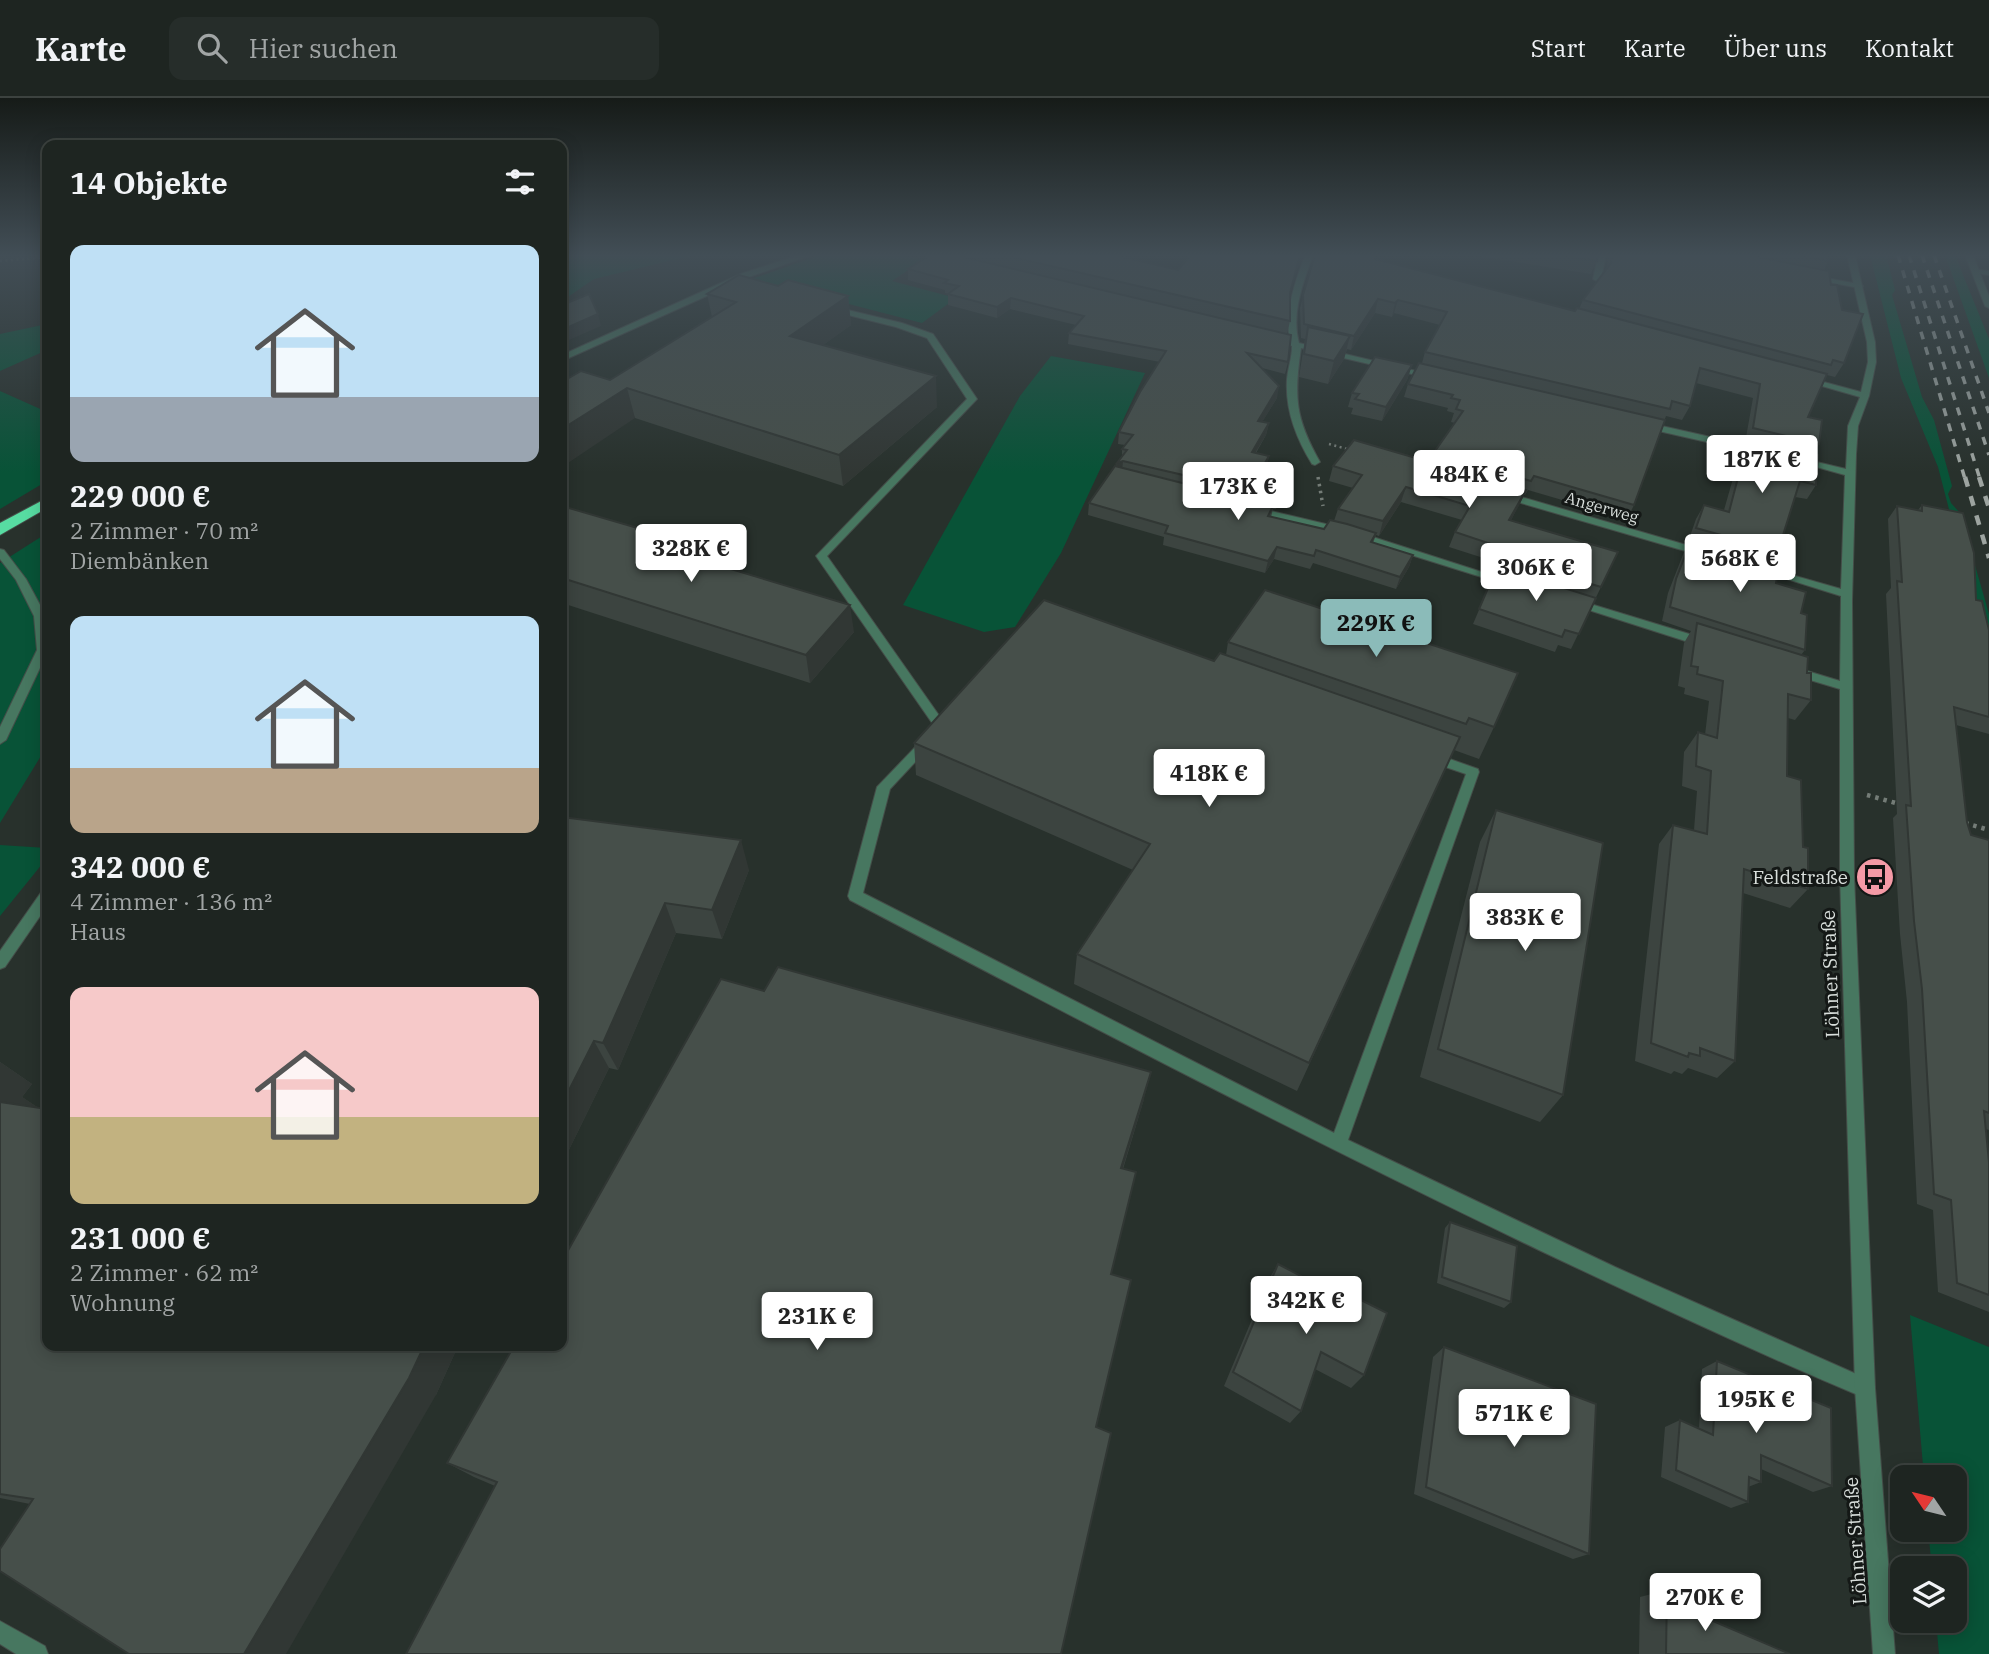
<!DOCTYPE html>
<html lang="de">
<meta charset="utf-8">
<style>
:root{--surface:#1e2521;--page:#262d2a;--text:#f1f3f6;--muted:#a1a5a5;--line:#3c423f;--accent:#8bbbb9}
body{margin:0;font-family:"IBM Plex Serif",serif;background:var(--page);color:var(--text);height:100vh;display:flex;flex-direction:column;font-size:26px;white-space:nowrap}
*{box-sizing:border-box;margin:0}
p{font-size:23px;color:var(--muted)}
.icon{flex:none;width:38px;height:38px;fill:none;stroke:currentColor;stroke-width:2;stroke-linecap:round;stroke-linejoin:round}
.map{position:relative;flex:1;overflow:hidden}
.panel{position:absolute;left:42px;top:42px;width:525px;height:1211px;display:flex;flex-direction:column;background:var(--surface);border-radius:14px;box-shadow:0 4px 18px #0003,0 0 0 2px var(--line)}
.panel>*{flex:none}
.needle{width:46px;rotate:305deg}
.controls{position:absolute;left:1890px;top:1367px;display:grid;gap:14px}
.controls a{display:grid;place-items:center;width:77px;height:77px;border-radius:14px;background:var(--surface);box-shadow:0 4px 18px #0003,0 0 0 2px var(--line);font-size:35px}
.price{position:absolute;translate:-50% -60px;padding:0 16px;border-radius:7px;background:#fff;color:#222;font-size:23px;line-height:46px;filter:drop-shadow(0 2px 4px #0008)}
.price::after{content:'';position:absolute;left:50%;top:42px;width:21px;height:16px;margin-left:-10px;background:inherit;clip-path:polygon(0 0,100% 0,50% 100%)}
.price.active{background:var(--accent);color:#111}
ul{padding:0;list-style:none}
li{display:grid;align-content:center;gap:14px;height:371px;padding:0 28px}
li span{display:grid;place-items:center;height:217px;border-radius:14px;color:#555}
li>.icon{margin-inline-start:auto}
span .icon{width:126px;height:126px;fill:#fffc;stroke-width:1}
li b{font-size:30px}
h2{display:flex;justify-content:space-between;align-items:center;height:84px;padding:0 28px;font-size:30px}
header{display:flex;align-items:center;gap:42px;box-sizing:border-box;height:98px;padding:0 35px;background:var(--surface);border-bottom:2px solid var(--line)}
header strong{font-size:33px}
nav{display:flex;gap:38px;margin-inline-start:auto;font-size:24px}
.search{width:490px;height:63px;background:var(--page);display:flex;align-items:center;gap:18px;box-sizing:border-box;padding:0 24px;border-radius:14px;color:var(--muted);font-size:26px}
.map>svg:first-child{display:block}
.green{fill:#085337}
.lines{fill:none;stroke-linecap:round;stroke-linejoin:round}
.lane-casing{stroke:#444d48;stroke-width:2}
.street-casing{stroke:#444d48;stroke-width:2}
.highway-casing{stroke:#444d48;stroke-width:2}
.path-far2{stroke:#747c77;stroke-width:2.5;stroke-dasharray:2 3.5;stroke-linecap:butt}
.path-far1{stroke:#747c77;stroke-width:3.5;stroke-dasharray:2.5 4.5;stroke-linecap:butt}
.path{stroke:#747c77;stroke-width:4.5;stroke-dasharray:3.5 5;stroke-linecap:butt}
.lane{fill:#477760;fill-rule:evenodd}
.street{fill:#477760;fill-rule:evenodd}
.highway{fill:#57dca2;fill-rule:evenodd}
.rail-far1{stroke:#9da4a0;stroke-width:3.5;stroke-dasharray:8 8;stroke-linecap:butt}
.rail{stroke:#9da4a0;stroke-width:4.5;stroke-dasharray:10 10;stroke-linecap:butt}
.wall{fill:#3c4440}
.shaded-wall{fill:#313734}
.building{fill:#464f4a;stroke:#313734;stroke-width:2}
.labels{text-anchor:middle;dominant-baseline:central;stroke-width:6;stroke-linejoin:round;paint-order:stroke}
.far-street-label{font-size:16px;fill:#d9dfdc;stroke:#141816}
.poi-label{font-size:19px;fill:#d9dfdc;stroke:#141816;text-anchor:end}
.street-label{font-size:19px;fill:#d9dfdc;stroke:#141816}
</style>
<header>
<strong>Karte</strong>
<div class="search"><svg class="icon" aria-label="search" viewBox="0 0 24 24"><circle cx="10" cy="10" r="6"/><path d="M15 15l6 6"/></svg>Hier suchen</div>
<nav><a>Start</a><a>Karte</a><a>Über uns</a><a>Kontakt</a></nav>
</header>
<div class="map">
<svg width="1989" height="1556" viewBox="0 0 1989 1556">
<rect width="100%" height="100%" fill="#28312c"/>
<g class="green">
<path d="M562 157H694L594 181 562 203Z"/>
<path d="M820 157H900L923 162 892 183 956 200 922 225 752 181Z"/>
<path d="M1870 157H1886L1895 192 1892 197 1922 299 1934 322 1952 388 1948 396 1951 405 1960 415 1989 516V565L1938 369 1901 280Z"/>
<path d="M1945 157H1955L1989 241V280Z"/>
<path d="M47 226V252L0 273V236Z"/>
<path d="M1051 258 1145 275 1061 455 1015 529 984 534 903 507 1020 298Z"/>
<path d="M0 293 47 314V383L0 411Z"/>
<path d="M47 435V648L0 725V465Z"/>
<path d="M0 747 47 750V760L0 818Z"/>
<path d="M1910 1217 1989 1249V1556H1939L1936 1523 1955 1522V1470H1932L1928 1432H1955V1379H1924Z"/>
</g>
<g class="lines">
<defs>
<g id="lane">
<path d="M1598 157H1606L1601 181 1597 183 1593 181Z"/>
<path d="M1973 171 1989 173V177L1973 175Z"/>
<path d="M1809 177 1859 186 1863 188 1859 190 1812 181 1808 179Z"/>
<path d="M831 208 902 225 933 236 977 301 827 458 945 626 947 629 945 632H937L816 458 967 301 927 240 896 229 828 212 827 210Z"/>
<path d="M928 639 934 643 932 646 890 691 863 795 1334 1035 1466 676 1425 662 1424 659 1430 654 1478 671 1479 674 1348 1042 1615 1169 1872 1283 1875 1290 1872 1297 1865 1300C1755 1254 1647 1203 1539 1152 1307 1041 1078 922 850 802L848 798 877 689 924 640Z"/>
</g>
<g id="street">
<path d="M799 157H811L749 179 562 263V257L743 175Z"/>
<path d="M1305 157H1313C1303 185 1291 215 1299 245L1437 278 1433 281 1301 250C1294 299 1295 320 1320 364L1315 367 1312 366C1296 340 1285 312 1287 281 1288 270 1292 259 1292 248L1268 241 1272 238 1290 243C1284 213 1295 185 1305 157Z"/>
<path d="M1847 157H1855L1875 244 1876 264 1869 298 1858 328 1856 356 1852 503 1854 777 1875 1290 1895 1556H1873L1855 1290 1840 777V591L1790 576 1788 573 1794 569 1840 583 1841 498 1755 471 1760 468 1841 491 1845 377 1795 363 1800 360 1846 371 1848 328 1860 299 1801 282 1805 279 1861 294 1868 264 1867 244Z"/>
<path d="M1965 157H1973L1989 198V210L1985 208Z"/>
<path d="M1644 324 1764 351 1769 354 1764 357 1641 329 1639 327Z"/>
<path d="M1504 394 1707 453 1708 455 1707 457H1699L1500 399V395Z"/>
<path d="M1254 409 1351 432 1516 485 1511 488 1507 487 1344 436 1250 414 1249 412Z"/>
<path d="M0 451 4 452 26 481 46 518 47 535V555L6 642 0 646V629L37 552 34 518 16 482 0 461Z"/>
<path d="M1574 501 1709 542 1711 545 1705 549 1701 548 1570 506V502Z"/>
<path d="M47 791V808L5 869 0 871V853L42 793Z"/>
<path d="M0 1523 45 1548 48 1556H16L0 1546Z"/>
</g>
<path id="highway" d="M47 400V410L0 437V425Z"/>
</defs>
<use href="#lane" class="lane-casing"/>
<use href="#street" class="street-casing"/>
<use href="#highway" class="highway-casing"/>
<g class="path-far2">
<path d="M0 163 47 159"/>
<path d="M1329 346 1351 352"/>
</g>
<path class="path-far1" d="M1318 379 1323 408"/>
<g class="path">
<path d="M1867 697 1903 707"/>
<path d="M1965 725 1989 732"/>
</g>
<use href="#lane" class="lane"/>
<use href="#street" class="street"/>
<use href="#highway" class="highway"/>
<g class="rail-far1">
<path d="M1898 157 1965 381"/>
<path d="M1909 157 1980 381"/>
<path d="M1922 157 1989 357"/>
<path d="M1934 157 1989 315"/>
</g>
<g class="rail">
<path d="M1965 379 1989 460"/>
<path d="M1979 379 1989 410"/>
</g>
</g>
<g class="wall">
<path d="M930 157H1114L1178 172 1191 157H1303L1295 177 1290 198V223L1287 236 1288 264 1285 276 1262 270 1277 300 1262 324 1269 325 1266 337 1256 355 1269 358 1266 371 1288 389 1276 411H1273L1271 419 1324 431 1334 423 1338 411 1353 390 1329 383 1333 368 1430 364 1433 356 1455 325 1451 324 1454 315 1447 313 1448 310 1404 299 1408 286 1422 265 1425 254 1440 227 1394 215 1392 219 1375 215 1351 252 1347 251 1344 261 1328 286 1299 279 1305 241 1301 240 1300 210 1315 157H1375V161L1575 213 1579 211 1583 202 1607 171 1608 157H1827L1828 163 1824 172 1844 265 1835 279 1827 277 1808 319 1819 346 1813 356 1816 387 1807 401 1795 399 1778 453 1772 464 1774 468 1776 485 1801 515 1805 552 1801 557 1807 575 1811 602 1795 622 1788 620 1787 678 1803 749 1808 791 1790 810 1743 795 1735 963 1717 980 1688 970 1682 976 1674 973 1671 976 1635 963 1659 746 1673 727 1694 732 1697 693 1682 688 1684 654 1698 634 1705 637 1709 603 1684 596 1685 590 1678 588 1684 545 1691 533 1662 523 1668 495 1684 454 1689 444H1688L1696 421 1704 407 1724 412 1738 363 1749 345H1745L1753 300 1696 285 1690 308 1682 322 1666 318 1634 407 1627 421 1528 392 1525 397H1524L1511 422 1601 489 1571 551 1558 547 1555 554 1473 526 1499 465 1449 449 1455 434 1462 422 1401 404 1379 438 1376 437 1373 445 1413 457 1409 469 1396 491 1313 465 1310 471 1274 461 1265 475 1163 447 1164 439 1088 417 1089 405 1116 368 1117 365 1122 359V351L1125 347 1118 346 1119 334 1160 264 1068 246 1069 235 1076 227 1010 211 997 220 948 207V196L945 195V192L908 182V171Z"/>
<path d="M1473 157H1598L1591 176Z"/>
<path d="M778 188 848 198 851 227 823 247 937 309 843 388 635 320 610 282 712 219 707 196Z"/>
<path d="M1412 267 1407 282 1382 323 1351 316 1353 310 1348 309 1352 295Z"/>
<path d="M1922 407 1976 502 1989 532V636L1956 627 1967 724 1971 737 1989 742V1032L1986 1031 1989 1064V1214L1938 1194 1933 1112 1917 1106 1907 904 1900 836 1893 720 1897 716 1886 496 1891 490 1888 421 1897 408 1918 412Z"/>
<path d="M562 408 672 440 676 455 854 534 810 585 562 505Z"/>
<path d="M1265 492 1494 629 1479 661 1454 652 1297 993 1074 886 1077 856 1133 772 916 677 914 645 1214 563 1226 557 1228 544Z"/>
<path d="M1496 712 1563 997 1540 1024 1420 979 1480 744Z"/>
<path d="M562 719 749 772 722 841 676 835 618 972 609 970 562 1066Z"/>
<path d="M0 964 32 986 22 999 37 1009 47 1248H458L436 1297 30 1406 0 1400Z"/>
<path d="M1144 1001 1123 1071 495 1388 474 1379 447 1365Z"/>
<path d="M1450 1124 1511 1204 1504 1210 1437 1185 1445 1130Z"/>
<path d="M1278 1166 1337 1197 1341 1192 1364 1277 1351 1290 1315 1271 1301 1313 1290 1325 1224 1288 1268 1183Z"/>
<path d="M1444 1249 1589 1456 1573 1461 1414 1396 1433 1259Z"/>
<path d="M1717 1263 1832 1388 1813 1394 1761 1371V1384L1748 1389V1404L1731 1410 1661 1379 1665 1329 1680 1322 1699 1330 1702 1271Z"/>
<path d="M1667 1492 1706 1520 1790 1556H1639L1640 1499Z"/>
</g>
<g class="shaded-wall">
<path d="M1300 157H1303L1295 177 1287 208 1298 164Z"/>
<path d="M848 198 851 227 794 268 790 238Z"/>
<path d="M1011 200 1010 211 997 220V209Z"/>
<path d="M1378 201 1375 215 1351 252 1354 238Z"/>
<path d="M1398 202 1394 215 1392 219 1395 205Z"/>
<path d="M598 216 601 228 562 245V232Z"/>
<path d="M1350 238 1344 261 1328 286 1334 263Z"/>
<path d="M1412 267 1407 282 1382 323 1386 309Z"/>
<path d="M936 278 937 309 843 388 839 357Z"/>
<path d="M1279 288 1277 300 1256 334 1258 323Z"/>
<path d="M627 290 635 320 562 369V331Z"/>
<path d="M1269 325 1266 337 1249 365 1252 354Z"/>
<path d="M1269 358 1267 369 1259 382 1262 370Z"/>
<path d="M1123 363 1122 374 1116 377 1117 365Z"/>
<path d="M1290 377 1288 389 1276 411 1278 399Z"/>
<path d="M1406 389 1401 404 1379 438 1383 423Z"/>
<path d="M1526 392 1520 406 1503 436 1509 422Z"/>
<path d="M672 440 680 468 661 450Z"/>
<path d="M1277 449 1274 461 1265 475 1268 463Z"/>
<path d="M1413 457 1409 469 1396 491 1400 479Z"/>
<path d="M850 507 854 534 810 585 806 557Z"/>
<path d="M741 742 749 772 722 841 712 812Z"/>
<path d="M665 805 676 835 618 972 603 945Z"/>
<path d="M594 943 609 970 562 1066V1006Z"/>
<path d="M0 964 32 986 22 999 40 1011 0 1010Z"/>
<path d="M1151 974 1144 1001 1115 1095 1121 1070Z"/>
<path d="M424 1248H458L436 1297 286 1556H244Z"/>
</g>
<g class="building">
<path d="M930 157H955L1291 237 1288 264 1247 255 1279 288 1258 323 1269 325 1252 354 1269 358 1262 370 1290 377 1278 399 1123 363 1117 365 1127 352 1122 351 1133 337 1119 334 1140 294 1166 253 1069 235 1084 218 1011 200 997 209 948 196 959 188 944 185 948 182 908 171Z"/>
<path d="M1003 157H1114L1178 172 1191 157H1300L1290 195V223Z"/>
<path d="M1315 157H1372L1375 158V161L1575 213 1577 210 1827 276 1808 319 1822 322 1819 346 1753 330 1760 286 1700 270 1690 308 1672 303 1670 311 1425 254 1447 214 1398 202 1395 205 1378 201 1354 238 1304 226 1303 197Z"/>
<path d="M1558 157H1598L1597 163Z"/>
<path d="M1612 157H1748L1829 173 1831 187H1837L1842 212 1863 216 1844 265 1833 262 1831 267 1583 202 1611 165Z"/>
<path d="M1799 157H1827L1828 163Z"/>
<path d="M739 177 778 188 788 182 848 198 790 238 936 278 839 357 627 290 562 331V284L581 273 610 282 736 204 707 196Z"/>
<path d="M589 196 598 216 562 232V207Z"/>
<path d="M1308 229 1350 238 1334 263 1304 256Z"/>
<path d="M1375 259 1412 267 1386 309 1355 301 1359 296 1352 295Z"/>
<path d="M1419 265 1665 322 1634 407 1534 378 1531 383 1433 356 1463 313 1456 311 1460 302 1451 300 1453 297 1408 286Z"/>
<path d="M1354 342 1526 392 1509 422 1618 454 1601 489 1502 459 1506 451 1455 434 1470 408 1406 389 1383 423 1338 411 1362 377 1333 368Z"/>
<path d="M1751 342 1818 357 1816 387 1800 383 1778 453 1696 430 1704 407 1729 414 1746 349 1750 350Z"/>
<path d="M1115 368 1273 408 1268 418 1324 431 1330 422 1347 426 1376 435 1371 444 1413 457 1400 479 1316 452 1314 458 1277 449 1268 463 1165 435 1168 428 1089 405Z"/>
<path d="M1922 407 1963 415 1974 455 1976 502 1982 503 1989 532V619L1954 609 1967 724 1971 737 1989 742V1015L1984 1013 1989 1064V1197L1957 1185 1951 1102 1934 1096 1922 891 1914 823 1906 707 1911 708 1897 483 1902 484 1897 408 1922 413Z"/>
<path d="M562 408 672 440 661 450 850 507 806 557 562 480Z"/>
<path d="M1692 440 1775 465 1774 468 1779 469 1776 485 1806 494 1801 515 1807 517 1805 552 1670 509 1676 481Z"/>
<path d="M1497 469 1596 500 1579 536 1565 532 1562 539 1479 511Z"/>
<path d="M1265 492 1518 575 1494 629 1469 620 1466 626 1228 544Z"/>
<path d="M1044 502 1214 563 1220 555 1460 639 1309 965 1077 856 1150 746 914 645Z"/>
<path d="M1697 525 1808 559 1807 575H1811V602L1788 596 1787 678 1801 682 1803 749 1808 750V791L1744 771 1735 963 1700 950V958L1689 955 1688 959 1651 945 1673 727 1707 736 1711 673 1696 668 1698 634 1717 640 1723 583 1697 576 1698 569 1691 568Z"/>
<path d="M1496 712 1603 745 1563 997 1438 951Z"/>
<path d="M562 719 741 742 712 812 665 805 603 945 594 943 562 1006Z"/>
<path d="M778 869 1151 974 1121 1070 1136 1074 1111 1176 1131 1182 1096 1329 1111 1335 1061 1556H406L497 1384 447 1365 514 1248H562V1163L721 881 764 893Z"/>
<path d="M0 1004 47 1011V1248H424L409 1280 244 1556H129L0 1473V1451L33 1401 0 1396Z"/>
<path d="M1450 1124 1517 1148 1511 1204 1442 1179Z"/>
<path d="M1278 1166 1339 1198 1341 1192 1387 1215 1364 1277 1321 1254 1301 1313 1233 1274Z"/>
<path d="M1444 1249 1596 1306 1589 1456 1426 1389Z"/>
<path d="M1717 1263 1831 1310 1832 1388 1761 1357V1384L1749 1379 1748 1404 1676 1372 1680 1322 1713 1337Z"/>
<path d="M1667 1492 1706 1509V1520L1790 1556H1666Z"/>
</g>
<linearGradient id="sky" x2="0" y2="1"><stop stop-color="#161b18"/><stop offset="0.42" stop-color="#424e56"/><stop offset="1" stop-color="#424e56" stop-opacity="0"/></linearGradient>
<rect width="1989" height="375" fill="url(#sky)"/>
<defs>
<symbol id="bus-disc" viewBox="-11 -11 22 22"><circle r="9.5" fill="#f49aa6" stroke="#141816"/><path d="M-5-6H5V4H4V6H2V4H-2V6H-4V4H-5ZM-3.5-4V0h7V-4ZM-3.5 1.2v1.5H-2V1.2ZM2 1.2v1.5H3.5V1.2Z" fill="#111"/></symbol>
</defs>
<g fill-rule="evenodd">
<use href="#bus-disc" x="1853" y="757" width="44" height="44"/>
</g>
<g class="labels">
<g class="far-street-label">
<text transform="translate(1602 409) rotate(16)">Angerweg</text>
</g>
<g class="poi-label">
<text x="1848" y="779">Feldstraße</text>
</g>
<g class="street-label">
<text transform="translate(1830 876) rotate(-92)">Löhner Straße</text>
<text transform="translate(1855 1443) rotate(-94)">Löhner Straße</text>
</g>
</g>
</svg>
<div class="controls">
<a><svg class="needle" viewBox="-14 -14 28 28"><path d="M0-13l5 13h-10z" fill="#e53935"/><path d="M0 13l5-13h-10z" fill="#a1a5a5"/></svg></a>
<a><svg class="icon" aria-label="layers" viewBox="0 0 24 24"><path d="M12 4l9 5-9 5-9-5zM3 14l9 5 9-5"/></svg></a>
</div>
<b class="price" style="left:1762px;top:397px">187K €</b>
<b class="price" style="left:1469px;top:412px">484K €</b>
<b class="price" style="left:1238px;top:424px">173K €</b>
<b class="price" style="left:691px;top:486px">328K €</b>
<b class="price" style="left:1740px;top:496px">568K €</b>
<b class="price" style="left:1536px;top:505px">306K €</b>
<b class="price active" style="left:1376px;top:561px">229K €</b>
<b class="price" style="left:1209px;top:711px">418K €</b>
<b class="price" style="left:1525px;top:855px">383K €</b>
<b class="price" style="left:1306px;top:1238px">342K €</b>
<b class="price" style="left:817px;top:1254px">231K €</b>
<b class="price" style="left:1756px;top:1337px">195K €</b>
<b class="price" style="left:1514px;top:1351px">571K €</b>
<b class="price" style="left:1705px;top:1535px">270K €</b>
<section class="panel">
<h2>14 Objekte<svg class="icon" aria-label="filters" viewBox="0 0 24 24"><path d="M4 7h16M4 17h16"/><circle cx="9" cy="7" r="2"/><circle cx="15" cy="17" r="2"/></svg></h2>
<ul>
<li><span style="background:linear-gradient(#bfe0f5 70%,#9aa5b1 0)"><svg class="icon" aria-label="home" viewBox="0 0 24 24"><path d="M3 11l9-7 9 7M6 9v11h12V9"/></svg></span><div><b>229 000 €</b><p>2 Zimmer · 70 m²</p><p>Diembänken</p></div></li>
<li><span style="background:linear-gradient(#bfe0f5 70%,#b9a48a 0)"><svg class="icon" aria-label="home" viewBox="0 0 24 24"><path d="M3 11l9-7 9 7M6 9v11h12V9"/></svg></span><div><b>342 000 €</b><p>4 Zimmer · 136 m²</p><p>Haus</p></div></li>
<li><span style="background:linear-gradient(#f6c9c9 60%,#c2b280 0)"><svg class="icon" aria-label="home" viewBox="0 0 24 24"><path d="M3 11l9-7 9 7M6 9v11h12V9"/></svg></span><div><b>231 000 €</b><p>2 Zimmer · 62 m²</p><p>Wohnung</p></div></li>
</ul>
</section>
</div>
